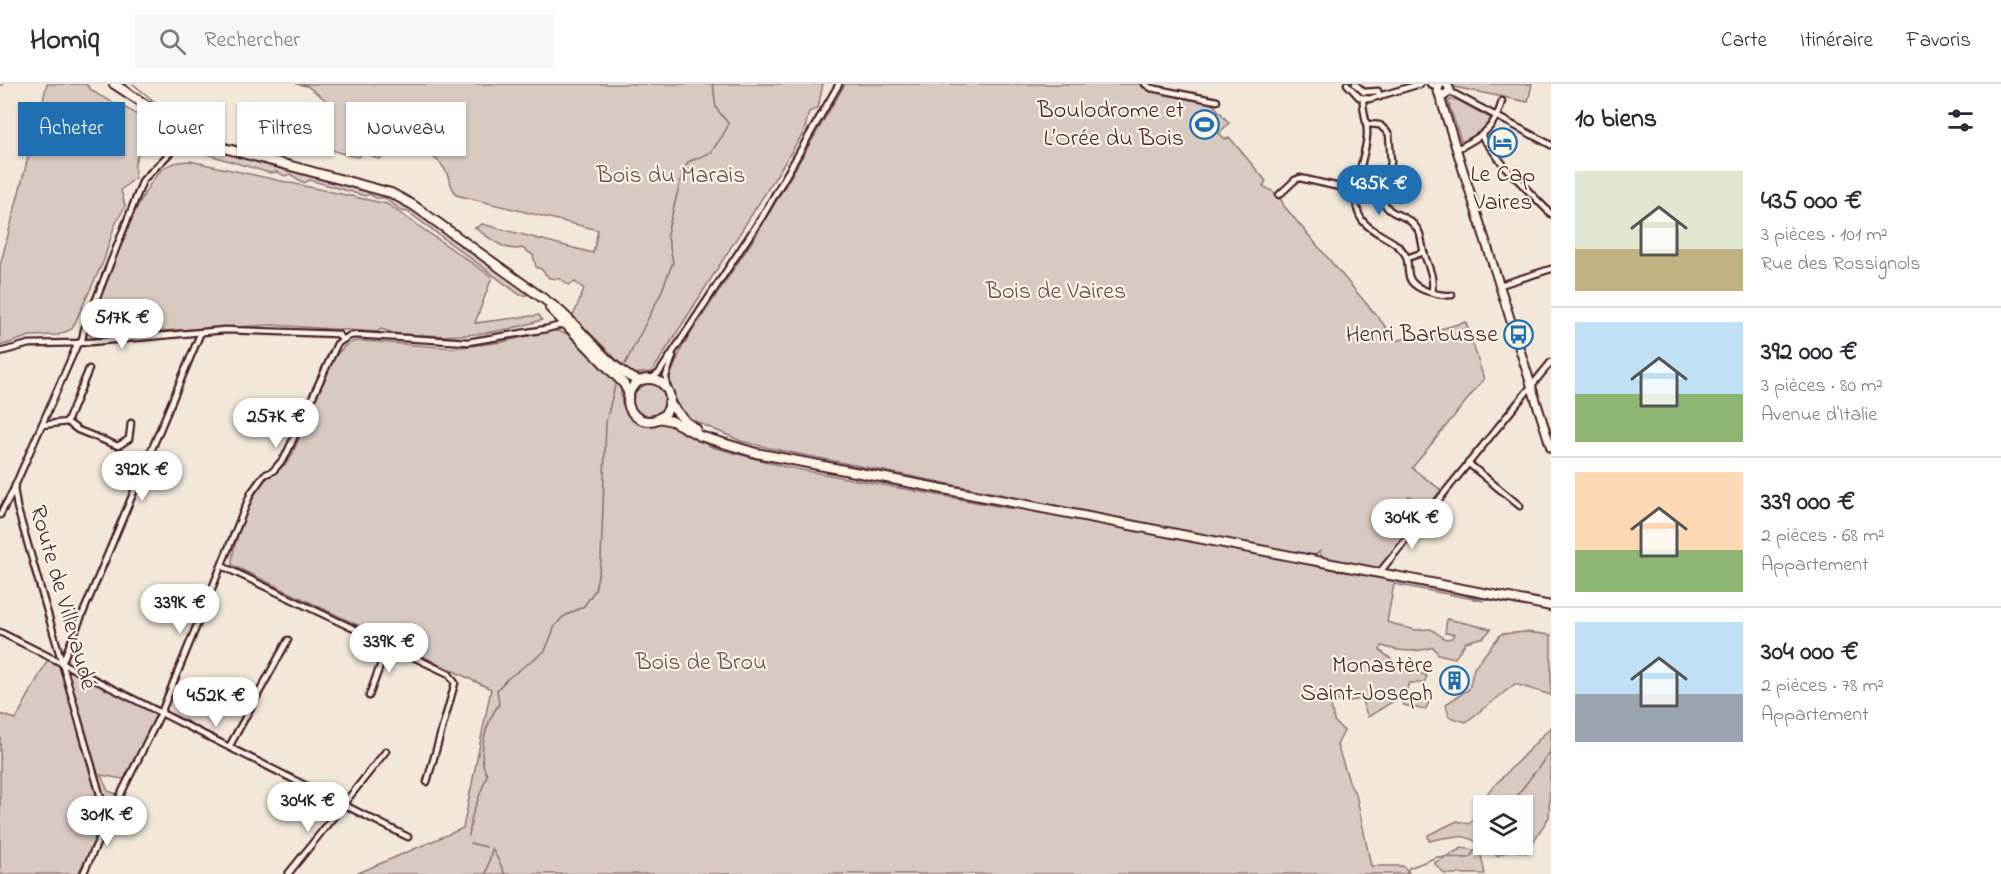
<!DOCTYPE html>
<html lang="fr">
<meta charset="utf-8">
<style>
:root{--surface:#fff;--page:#f7f7f7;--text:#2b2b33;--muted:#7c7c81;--line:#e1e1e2;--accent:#1f6fb2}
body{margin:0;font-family:"Indie Flower",sans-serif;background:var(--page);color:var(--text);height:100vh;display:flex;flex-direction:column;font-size:22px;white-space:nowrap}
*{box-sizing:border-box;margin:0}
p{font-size:20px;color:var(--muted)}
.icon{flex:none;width:33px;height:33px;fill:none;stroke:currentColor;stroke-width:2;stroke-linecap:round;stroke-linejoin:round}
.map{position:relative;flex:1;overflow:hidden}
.side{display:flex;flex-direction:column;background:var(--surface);width:450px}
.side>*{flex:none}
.banner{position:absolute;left:18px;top:18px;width:570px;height:54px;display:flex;gap:12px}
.buttons{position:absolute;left:1473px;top:711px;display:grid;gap:12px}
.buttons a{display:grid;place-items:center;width:60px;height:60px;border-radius:0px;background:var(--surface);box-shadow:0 2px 4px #0004;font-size:30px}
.price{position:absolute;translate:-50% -51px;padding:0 14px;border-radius:21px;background:#fff;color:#222;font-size:20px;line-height:39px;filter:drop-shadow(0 2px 3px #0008)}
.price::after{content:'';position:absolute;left:50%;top:36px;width:18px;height:14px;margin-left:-9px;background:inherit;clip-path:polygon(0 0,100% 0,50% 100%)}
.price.selected{background:var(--accent);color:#fff}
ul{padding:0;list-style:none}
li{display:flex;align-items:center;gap:18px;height:150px;padding:0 24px}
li+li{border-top:2px solid var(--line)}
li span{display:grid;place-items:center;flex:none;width:168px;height:120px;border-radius:0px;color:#555}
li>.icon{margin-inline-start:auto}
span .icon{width:72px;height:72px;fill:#fffc;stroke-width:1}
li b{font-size:26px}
h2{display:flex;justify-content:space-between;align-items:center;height:72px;padding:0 24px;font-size:26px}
.chip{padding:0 21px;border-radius:0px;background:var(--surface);box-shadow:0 2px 4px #0004;font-size:21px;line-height:54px}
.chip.selected{background:var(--accent);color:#fff}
header{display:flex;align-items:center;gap:36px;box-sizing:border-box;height:84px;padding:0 30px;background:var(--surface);border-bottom:2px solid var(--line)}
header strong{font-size:28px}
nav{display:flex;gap:33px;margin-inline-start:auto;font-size:21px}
.search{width:420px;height:54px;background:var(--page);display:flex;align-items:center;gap:15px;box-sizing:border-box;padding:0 21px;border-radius:0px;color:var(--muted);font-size:22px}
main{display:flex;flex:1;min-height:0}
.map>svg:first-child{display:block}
.green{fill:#d8cac0;stroke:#917476;stroke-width:1.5}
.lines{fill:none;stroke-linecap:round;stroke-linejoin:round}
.stream{stroke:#8b6d6f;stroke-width:1.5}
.minor-casing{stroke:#4a1f2b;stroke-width:9}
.secondary-casing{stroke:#4a1f2b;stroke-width:11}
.primary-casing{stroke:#4a1f2b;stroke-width:12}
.minor{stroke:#fcf5e5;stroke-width:4.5}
.secondary{stroke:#fcf5e5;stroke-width:7}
.primary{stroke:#fcf5e5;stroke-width:8}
.labels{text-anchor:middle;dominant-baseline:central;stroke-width:4.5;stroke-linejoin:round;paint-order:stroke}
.poi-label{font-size:24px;fill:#4a1f2b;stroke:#fcf5e5;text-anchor:end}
.park-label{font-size:24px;fill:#6e4a50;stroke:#fcf5e5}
.street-label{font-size:24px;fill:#4a1f2b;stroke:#fcf5e5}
</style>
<header>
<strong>Homiq</strong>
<div class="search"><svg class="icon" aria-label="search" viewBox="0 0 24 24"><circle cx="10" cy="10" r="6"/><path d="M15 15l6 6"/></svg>Rechercher</div>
<nav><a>Carte</a><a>Itinéraire</a><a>Favoris</a></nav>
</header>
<main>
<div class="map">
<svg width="1551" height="790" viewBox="0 0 1551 790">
<rect width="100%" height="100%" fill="#f1e8da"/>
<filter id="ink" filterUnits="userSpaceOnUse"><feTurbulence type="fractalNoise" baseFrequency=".0167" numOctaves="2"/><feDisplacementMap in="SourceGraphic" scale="12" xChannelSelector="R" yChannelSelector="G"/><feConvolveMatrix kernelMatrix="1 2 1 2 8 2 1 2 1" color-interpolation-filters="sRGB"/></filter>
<g filter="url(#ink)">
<g class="green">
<path d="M47 0H86C102 22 142 19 147 49L135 78V94L121 106 125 122 114 143 104 176 72 245 58 251 30 252 0 262V182Z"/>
<path d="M296 0H823L818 24 809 28 804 48 657 280 651 288 631 290 573 232 584 205 575 198 569 201 560 195 549 194 541 185 536 183 533 171 522 164C505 169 489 153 475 144L482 140 593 169 598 146 456 111C451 103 449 92 444 84 428 60 400 66 378 75L364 67 359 73C337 70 323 63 305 50L312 39 300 40 293 34 294 25C306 18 313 19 325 27L327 17 307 2Z"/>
<path d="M845 0H1142L1150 6 1211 18 1229 39 1219 49 1225 55 1230 54 1266 97 1263 102 1279 111 1284 122 1381 237 1396 257 1466 238 1484 295 1412 384 1441 406 1427 424 1409 412 1389 436 1406 449V452L1381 482 1376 484 1325 474 1321 472 1320 467 1315 471 1300 470 769 364 741 357 692 336 680 324 671 309 669 295 683 261 755 153Z"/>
<path d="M1453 0H1532L1528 18 1454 3Z"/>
<path d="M1456 15 1492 35 1478 50 1463 58 1461 57 1448 17Z"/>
<path d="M207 61 393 114 410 122 525 206 527 211H520L408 128 401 127 385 114H376L369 110 365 112 310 96 304 99 290 90 285 92 277 88 270 89 206 70 201 66 202 62Z"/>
<path d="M190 77 387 120 492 193 475 239 539 231 542 236C502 249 464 254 422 251 408 251 395 251 381 245L377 248 272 241 90 251 88 248C104 209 134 108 164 84 172 78 181 77 190 77Z"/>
<path d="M552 246 568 250 620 297 622 319 631 334 640 339 668 338 712 363 786 383 1007 424 1029 425 1453 507 1484 517 1394 500 1387 538 1415 546 1431 545 1445 555 1452 554 1454 550 1445 549 1447 535 1491 545 1484 553 1466 558 1455 574 1438 570 1433 563C1416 569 1400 568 1382 562L1380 566 1397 580 1427 592 1424 599H1409L1406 607 1419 617 1429 606 1432 607V612L1425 626 1404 621 1400 613 1368 633 1361 615 1344 618 1330 616 1334 637 1344 647 1337 661 1351 703 1356 710 1371 782H1403L1410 790H356L463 744 491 605 232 481C231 463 251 410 264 397 272 388 285 385 291 373 305 345 322 276 348 260 353 256 359 257 365 257L453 264 503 258Z"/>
<circle cx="648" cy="315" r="18"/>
<path d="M1527 548 1551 551V611L1515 600 1466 638 1449 633 1446 620 1469 605 1474 584 1501 550Z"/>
<path d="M48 575 159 631 128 696 101 691 108 707 117 710 78 790H0V630L16 635Z"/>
<path d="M1551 643 1549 733 1526 769 1511 766 1497 772C1467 751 1466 748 1429 757L1428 751 1457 737 1469 740 1483 724 1484 760H1522V722L1486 721 1488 708Z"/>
<path d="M1462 764 1480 767 1485 790H1445L1434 779Z"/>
</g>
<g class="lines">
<g class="stream">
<path d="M133 0 155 18 203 50"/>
<path d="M0 2 3 0"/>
<path d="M209 54 210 55"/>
<path d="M213 56 273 70 280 65 292 68"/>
<path d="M625 280 660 211 673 178 667 150 683 87 688 78 712 68C716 58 727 50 728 39L716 24 713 0"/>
<path d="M1509 722 1551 667"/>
<path d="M469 752 472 732 487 691C476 671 486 638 499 620L497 606 507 595 545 567 555 542 563 533 584 522 595 506 601 477 606 338 615 302"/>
<path d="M470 759 486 763"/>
<path d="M492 764 505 790"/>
<path d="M486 790 492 765"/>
<path d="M1406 790 1409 784 1437 773 1469 774 1484 755"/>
</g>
<defs>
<g id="minor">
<path d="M1145 0 1151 4 1217 17"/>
<path d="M1347 0 1359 13 1369 15 1420 0"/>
<path d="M1355 0 1364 8 1378 7 1380 13"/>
<path d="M1430 0 1438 3"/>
<path d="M1449 7 1551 61"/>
<path d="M1363 14C1362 27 1368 38 1367 51 1366 76 1346 112 1362 136 1373 151 1395 154 1405 170 1409 177 1407 185 1409 192 1412 206 1440 212 1452 211"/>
<path d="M161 34 169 45 176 63C187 68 194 65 204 57"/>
<path d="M1367 40 1380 41 1389 50 1391 78 1383 116C1388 131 1401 129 1411 138 1424 149 1420 158 1425 172 1429 185 1434 192 1432 207"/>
<path d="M1482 53 1506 84 1551 130"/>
<path d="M1457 65C1481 53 1495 45 1502 17"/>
<path d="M1279 111 1295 96 1300 94 1357 107"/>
<path d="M1407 174 1424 168"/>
<path d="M1500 201 1551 185"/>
<path d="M0 268 29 260 79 259 225 246 338 250 342 256"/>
<path d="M649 296 659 289 762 133 839 0"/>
<path d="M667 306 666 292 673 272"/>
<path d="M67 338 89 285"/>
<path d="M42 341 67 338 78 346 118 362 129 355 131 339"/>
<path d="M1468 379 1520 422"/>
<path d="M0 431 14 405"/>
<path d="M222 482 449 590 455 599 427 698"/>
<path d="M1379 489 1551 278"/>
<path d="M0 548 408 753"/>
<path d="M62 579 201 248"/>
<path d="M369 612 388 560"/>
<path d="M229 663 288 556"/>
<path d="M106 731 113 726 161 629 251 409 264 391 273 387 285 373 337 260 349 252 355 251 468 258 546 245 565 240"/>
<path d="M83 790 104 744 106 731 17 423 14 404 77 261 82 256 84 246 143 96 176 63"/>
<path d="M288 790 386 667"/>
</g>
<g id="secondary">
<path d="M1440 0 1437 7 1444 12 1450 6 1447 0"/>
<path d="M1439 10 1551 364"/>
</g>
<g id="primary">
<path d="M114 0 195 53 209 60 391 109 413 121 555 223C580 242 613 290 640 297"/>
<path d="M550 224 624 300 629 310"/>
<circle cx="649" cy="316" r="21"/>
<path d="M669 319 686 338 696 345"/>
<path d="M659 334 672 337 700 352 756 369 1551 522"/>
</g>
</defs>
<use href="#minor" class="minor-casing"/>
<use href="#secondary" class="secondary-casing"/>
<use href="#primary" class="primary-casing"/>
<use href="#minor" class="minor"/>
<use href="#secondary" class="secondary"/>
<use href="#primary" class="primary"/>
</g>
</g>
<defs>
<symbol id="stadium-ring" viewBox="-11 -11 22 22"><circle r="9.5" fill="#fcf5e5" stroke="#1f6fb2" stroke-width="1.5"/><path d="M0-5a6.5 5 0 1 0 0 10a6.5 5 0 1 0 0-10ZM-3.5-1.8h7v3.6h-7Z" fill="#1f6fb2"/></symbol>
<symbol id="hotel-ring" viewBox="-11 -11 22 22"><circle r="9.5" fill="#fcf5e5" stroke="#1f6fb2" stroke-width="1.5"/><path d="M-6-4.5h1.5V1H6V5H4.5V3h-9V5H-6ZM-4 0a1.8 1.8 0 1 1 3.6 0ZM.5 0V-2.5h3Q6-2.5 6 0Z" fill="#1f6fb2"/></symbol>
<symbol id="bus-ring" viewBox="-11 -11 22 22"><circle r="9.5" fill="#fcf5e5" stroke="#1f6fb2" stroke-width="1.5"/><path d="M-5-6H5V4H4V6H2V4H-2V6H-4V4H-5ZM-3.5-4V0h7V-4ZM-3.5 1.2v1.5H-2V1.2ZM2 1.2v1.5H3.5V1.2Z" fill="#1f6fb2"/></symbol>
<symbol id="building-ring" viewBox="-11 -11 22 22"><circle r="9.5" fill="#fcf5e5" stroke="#1f6fb2" stroke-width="1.5"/><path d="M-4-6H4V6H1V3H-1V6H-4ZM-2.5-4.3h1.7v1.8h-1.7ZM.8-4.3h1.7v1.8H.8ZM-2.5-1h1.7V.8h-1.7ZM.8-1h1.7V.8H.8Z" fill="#1f6fb2"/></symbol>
</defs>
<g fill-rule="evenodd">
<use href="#stadium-ring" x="1188" y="24" width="33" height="33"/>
<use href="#hotel-ring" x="1486" y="42" width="33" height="33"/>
<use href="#bus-ring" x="1502" y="234" width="33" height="33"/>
<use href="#building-ring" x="1438" y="580" width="33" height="33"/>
</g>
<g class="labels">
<g class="poi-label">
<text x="1184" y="27">Boulodrome et<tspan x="1184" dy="28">L’Orée du Bois</tspan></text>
<text x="1503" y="91" text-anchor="middle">Le Cap<tspan x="1503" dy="28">Vaires</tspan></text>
<text x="1498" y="251">Henri Barbusse</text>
<text x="1433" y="582">Monastère<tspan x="1433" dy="28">Saint-Joseph</tspan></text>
</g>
<g class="park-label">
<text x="671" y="92">Bois du Marais</text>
<text x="1056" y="208">Bois de Vaires</text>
<text x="701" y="579">Bois de Brou</text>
</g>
<g class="street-label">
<text transform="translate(62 514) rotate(74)">Route de Villevaudé</text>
</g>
</g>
</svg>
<div class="buttons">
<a><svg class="icon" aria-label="layers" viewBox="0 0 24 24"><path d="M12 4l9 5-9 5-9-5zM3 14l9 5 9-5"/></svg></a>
</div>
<b class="price selected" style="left:1379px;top:132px">435K €</b>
<b class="price" style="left:122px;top:266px">517K €</b>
<b class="price" style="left:276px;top:365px">257K €</b>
<b class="price" style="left:142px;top:418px">392K €</b>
<b class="price" style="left:1412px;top:466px">304K €</b>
<b class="price" style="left:180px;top:551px">339K €</b>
<b class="price" style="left:389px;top:590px">339K €</b>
<b class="price" style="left:216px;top:644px">452K €</b>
<b class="price" style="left:308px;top:749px">304K €</b>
<b class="price" style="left:107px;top:763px">301K €</b>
<div class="banner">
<a class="chip selected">Acheter</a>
<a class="chip">Louer</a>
<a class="chip">Filtres</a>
<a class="chip">Nouveau</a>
</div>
</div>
<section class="side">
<h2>10 biens<svg class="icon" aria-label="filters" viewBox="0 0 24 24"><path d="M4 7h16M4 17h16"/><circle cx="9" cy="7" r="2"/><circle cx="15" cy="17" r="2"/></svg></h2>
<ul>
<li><span style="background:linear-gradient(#dfe7d0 65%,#c2b280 0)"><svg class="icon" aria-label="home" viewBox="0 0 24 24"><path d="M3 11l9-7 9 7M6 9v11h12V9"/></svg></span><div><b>435 000 €</b><p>3 pièces · 101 m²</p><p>Rue des Rossignols</p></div></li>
<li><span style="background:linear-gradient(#bfe0f5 60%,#8fb573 0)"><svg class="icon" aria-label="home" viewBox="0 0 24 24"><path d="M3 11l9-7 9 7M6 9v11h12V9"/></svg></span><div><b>392 000 €</b><p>3 pièces · 80 m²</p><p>Avenue d'Italie</p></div></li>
<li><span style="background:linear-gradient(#ffd9b3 65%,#8fb573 0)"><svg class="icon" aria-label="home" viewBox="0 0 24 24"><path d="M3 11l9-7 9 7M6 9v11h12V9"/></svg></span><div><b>339 000 €</b><p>2 pièces · 68 m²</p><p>Appartement</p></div></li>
<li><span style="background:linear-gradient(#bfe0f5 60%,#9aa5b1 0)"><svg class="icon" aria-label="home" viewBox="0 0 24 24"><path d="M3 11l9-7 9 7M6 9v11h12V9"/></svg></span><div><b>304 000 €</b><p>2 pièces · 78 m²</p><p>Appartement</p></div></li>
</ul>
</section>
</main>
